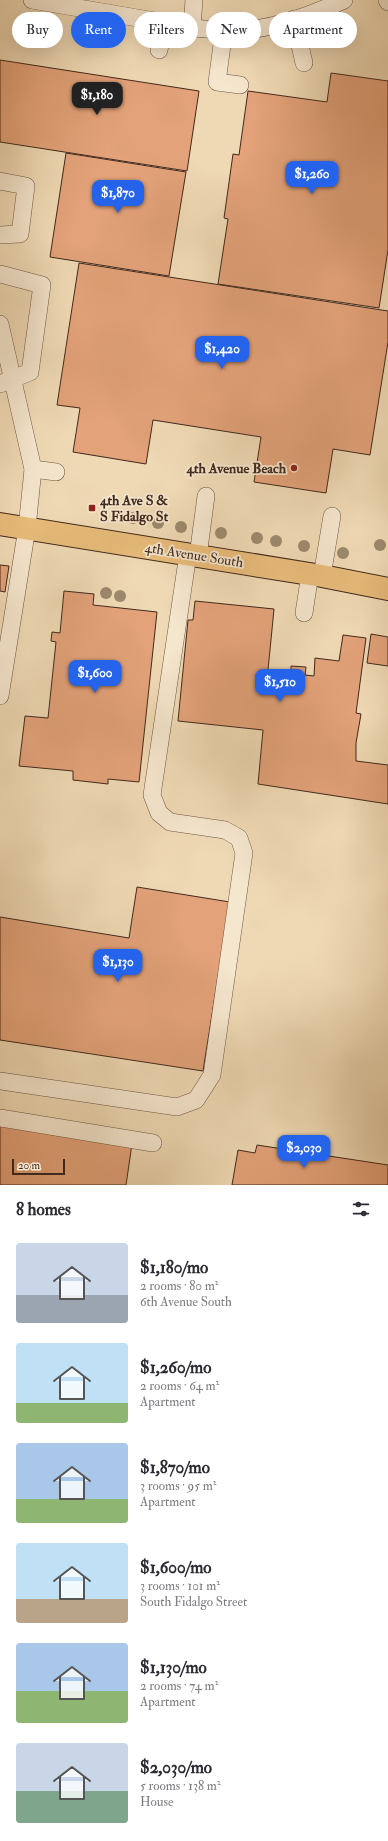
<!DOCTYPE html>
<meta charset="utf-8">
<style>
:root{--surface:#fff;--page:#f7f7f7;--text:#2b2b33;--muted:#7c7c81;--accent:#2563eb}
body{margin:0;font-family:"IM FELL Double Pica",serif;background:var(--page);color:var(--text);height:100vh;display:flex;flex-direction:column;font-size:15px;white-space:nowrap}
*{box-sizing:border-box;margin:0}
p{font-size:13px;color:var(--muted)}
.icon{flex:none;width:22px;height:22px;fill:none;stroke:currentColor;stroke-width:2;stroke-linecap:round;stroke-linejoin:round}
.map{position:relative;height:1185px;overflow:hidden}
.details{display:flex;flex-direction:column;background:var(--surface);flex:1}
.details>*{flex:none}
.top-card{position:absolute;left:12px;top:12px;width:364px;height:36px;display:flex;gap:8px}
.scale{position:absolute;left:12px;bottom:10px;width:53px;box-sizing:border-box;padding-left:4px;border:2px solid #41291d;border-top:0;font-size:11px;line-height:14px;white-space:nowrap;color:#41291d;-webkit-text-stroke:3px #f5e6ce;paint-order:stroke}
.price{position:absolute;translate:-50% -34px;padding:0 9px;border-radius:8px;background:var(--accent);color:#fff;font-size:13px;line-height:26px;filter:drop-shadow(0 1px 2px #0008)}
.price::after{content:'';position:absolute;left:50%;top:24px;width:12px;height:9px;margin-left:-6px;background:inherit;clip-path:polygon(0 0,100% 0,50% 100%)}
.price.selected{background:#222;color:#fff}
ul{padding:0;list-style:none}
li{display:flex;align-items:center;gap:12px;height:100px;padding:0 16px}
li span{display:grid;place-items:center;flex:none;width:112px;height:80px;border-radius:4px;color:#555}
li>.icon{margin-inline-start:auto}
span .icon{width:48px;height:48px;fill:#fffc;stroke-width:1}
li b{font-size:17px}
h2{display:flex;justify-content:space-between;align-items:center;height:48px;padding:0 16px;font-size:17px}
.chip{padding:0 14px;border-radius:18px;background:var(--surface);box-shadow:0 4px 16px #0002;font-size:14px;line-height:36px}
.chip.selected{background:var(--accent);color:#fff}
.map>svg:first-child{display:block}
.building{fill:#e3a279;stroke:#41291d}
.lines{fill:none;stroke-linecap:round;stroke-linejoin:round}
.minor-casing{stroke:#6c5543;stroke-width:18}
.major-casing{stroke:#41291d;stroke-width:24}
.minor{stroke:#f5e6ce;stroke-width:17}
.major{stroke:#e8bc7a;stroke-width:22}
.tree{fill:#9c896d}
.poi-dot{fill:#8f2418;stroke:#f5e6ce;stroke-width:1.5}
.labels{text-anchor:middle;dominant-baseline:central;stroke-width:3.5;stroke-linejoin:round;paint-order:stroke}
.poi-label{font-size:14px;font-weight:bold;fill:#41291d;stroke:#f5e6ce;text-anchor:end}
.street-label{font-size:14px;fill:#41291d;stroke:#f5e6ce}
</style>
<div class="map">
<svg width="388" height="1185" viewBox="0 0 388 1185">
<rect width="100%" height="100%" fill="#efd9b4"/>
<filter id="stains"><feTurbulence type="fractalNoise" baseFrequency=".005" numOctaves="4"/><feColorMatrix values="0 0 0 0 .2 0 0 0 0 .09 0 0 0 0 .02 0 0 0 .5 -.17"/></filter>
<radialGradient id="worn" r=".72"><stop offset=".6" stop-color="#630" stop-opacity="0"/><stop offset="1" stop-color="#630" stop-opacity=".3"/></radialGradient>
<g class="building">
<path d="M0 60 199 91 187 171 0 142Z"/>
<path d="M331 73 388 81V250L379 308 218 284 228 219 224 218 233 154 239 155 248 91 327 102Z"/>
<path d="M66 153 186 172 169 276 50 257Z"/>
<path d="M79 263 388 311V342L370 455 333 449 326 493 254 482 261 437 153 420 146 464 73 452 80 408 57 405Z"/>
<path d="M0 565 9 566 5 592 0 591Z"/>
<path d="M64 591 94 594 93 605 157 612 139 782 108 779V784L73 780V771L19 766 25 716 48 718 56 642 51 641 52 632 60 633Z"/>
<path d="M195 601 274 609 268 670 291 672V666L306 667 305 675 314 676 315 658 339 661 343 635 366 638 356 713 361 714 356 743V761L388 765V804L258 784 263 730 178 721 188 620H193Z"/>
<path d="M371 634 388 637V666L367 663Z"/>
<path d="M137 887 230 902 203 1071 0 1040V917L129 938Z"/>
<path d="M0 1123 132 1144 126 1185H0Z"/>
<path d="M257 1145 388 1165V1185H232L238 1150 255 1153Z"/>
</g>
<g class="lines">
<defs>
<g id="minor">
<path d="M32 0C71 7 110 13 149 20 181 26 216 33 248 30 282 26 314 14 344 0"/>
<path d="M387 0 388 2"/>
<path d="M294 19 304 63"/>
<path d="M192 27 194 0"/>
<path d="M224 30 217 82 240 85"/>
<path d="M159 50 164 23"/>
<path d="M0 181 26 186 20 234 0 235"/>
<path d="M0 274 42 285 30 372 0 384"/>
<path d="M0 324 33 469 27 528 0 696"/>
<path d="M33 469 56 472"/>
<path d="M198 556 206 496"/>
<path d="M322 576 332 516"/>
<path d="M304 613 310 574"/>
<path d="M0 1081 177 1107 196 1100 212 1075 244 853 239 838 225 830 170 822 159 813 152 795 188 554"/>
<path d="M0 1118 153 1143"/>
</g>
<path id="major" d="M0 524 322 576 388 589"/>
</defs>
<use href="#minor" class="minor-casing"/>
<use href="#major" class="major-casing"/>
<use href="#minor" class="minor"/>
<use href="#major" class="major"/>
</g>
<g class="tree">
<circle cx="133" cy="518" r="6"/>
<circle cx="158" cy="523" r="6"/>
<circle cx="181" cy="527" r="6"/>
<circle cx="221" cy="533" r="6"/>
<circle cx="257" cy="538" r="6"/>
<circle cx="276" cy="541" r="6"/>
<circle cx="380" cy="545" r="6"/>
<circle cx="304" cy="546" r="6"/>
<circle cx="343" cy="553" r="6"/>
<circle cx="106" cy="593" r="6"/>
<circle cx="120" cy="596" r="6"/>
</g>
<g class="poi-dot">
<circle cx="294" cy="468" r="4"/>
<rect x="88" y="504" width="8" height="8" rx="2"/>
</g>
<g class="labels">
<g class="poi-label">
<text x="286" y="468">4th Avenue Beach</text>
<text x="100" y="500" text-anchor="start">4th Ave S &amp;<tspan x="100" dy="16">S Fidalgo St</tspan></text>
</g>
<g class="street-label">
<text transform="translate(194 555) rotate(9)">4th Avenue South</text>
</g>
</g>
<rect width="100%" height="100%" filter="url(#stains)"/>
<rect width="100%" height="100%" fill="url(#worn)"/>
</svg>
<div class="scale">20 m</div>
<b class="price selected" style="left:97px;top:116px">$1,180</b>
<b class="price" style="left:312px;top:195px">$1,260</b>
<b class="price" style="left:118px;top:214px">$1,870</b>
<b class="price" style="left:222px;top:370px">$1,420</b>
<b class="price" style="left:95px;top:694px">$1,600</b>
<b class="price" style="left:280px;top:703px">$1,510</b>
<b class="price" style="left:118px;top:983px">$1,130</b>
<b class="price" style="left:304px;top:1169px">$2,030</b>
<div class="top-card">
<a class="chip">Buy</a>
<a class="chip selected">Rent</a>
<a class="chip">Filters</a>
<a class="chip">New</a>
<a class="chip">Apartment</a>
</div>
</div>
<section class="details">
<h2>8 homes<svg class="icon" aria-label="filters" viewBox="0 0 24 24"><path d="M4 7h16M4 17h16"/><circle cx="9" cy="7" r="2"/><circle cx="15" cy="17" r="2"/></svg></h2>
<ul>
<li><span style="background:linear-gradient(#c9d6e8 65%,#9aa5b1 0)"><svg class="icon" aria-label="home" viewBox="0 0 24 24"><path d="M3 11l9-7 9 7M6 9v11h12V9"/></svg></span><div><b>$1,180/mo</b><p>2 rooms · 80 m²</p><p>6th Avenue South</p></div></li>
<li><span style="background:linear-gradient(#bfe0f5 75%,#8fb573 0)"><svg class="icon" aria-label="home" viewBox="0 0 24 24"><path d="M3 11l9-7 9 7M6 9v11h12V9"/></svg></span><div><b>$1,260/mo</b><p>2 rooms · 64 m²</p><p>Apartment</p></div></li>
<li><span style="background:linear-gradient(#a9c7e8 70%,#8fb573 0)"><svg class="icon" aria-label="home" viewBox="0 0 24 24"><path d="M3 11l9-7 9 7M6 9v11h12V9"/></svg></span><div><b>$1,870/mo</b><p>3 rooms · 95 m²</p><p>Apartment</p></div></li>
<li><span style="background:linear-gradient(#bfe0f5 70%,#b9a48a 0)"><svg class="icon" aria-label="home" viewBox="0 0 24 24"><path d="M3 11l9-7 9 7M6 9v11h12V9"/></svg></span><div><b>$1,600/mo</b><p>3 rooms · 101 m²</p><p>South Fidalgo Street</p></div></li>
<li><span style="background:linear-gradient(#a9c7e8 60%,#8fb573 0)"><svg class="icon" aria-label="home" viewBox="0 0 24 24"><path d="M3 11l9-7 9 7M6 9v11h12V9"/></svg></span><div><b>$1,130/mo</b><p>2 rooms · 74 m²</p><p>Apartment</p></div></li>
<li><span style="background:linear-gradient(#c9d6e8 60%,#7fa58c 0)"><svg class="icon" aria-label="home" viewBox="0 0 24 24"><path d="M3 11l9-7 9 7M6 9v11h12V9"/></svg></span><div><b>$2,030/mo</b><p>5 rooms · 138 m²</p><p>House</p></div></li>
</ul>
</section>
